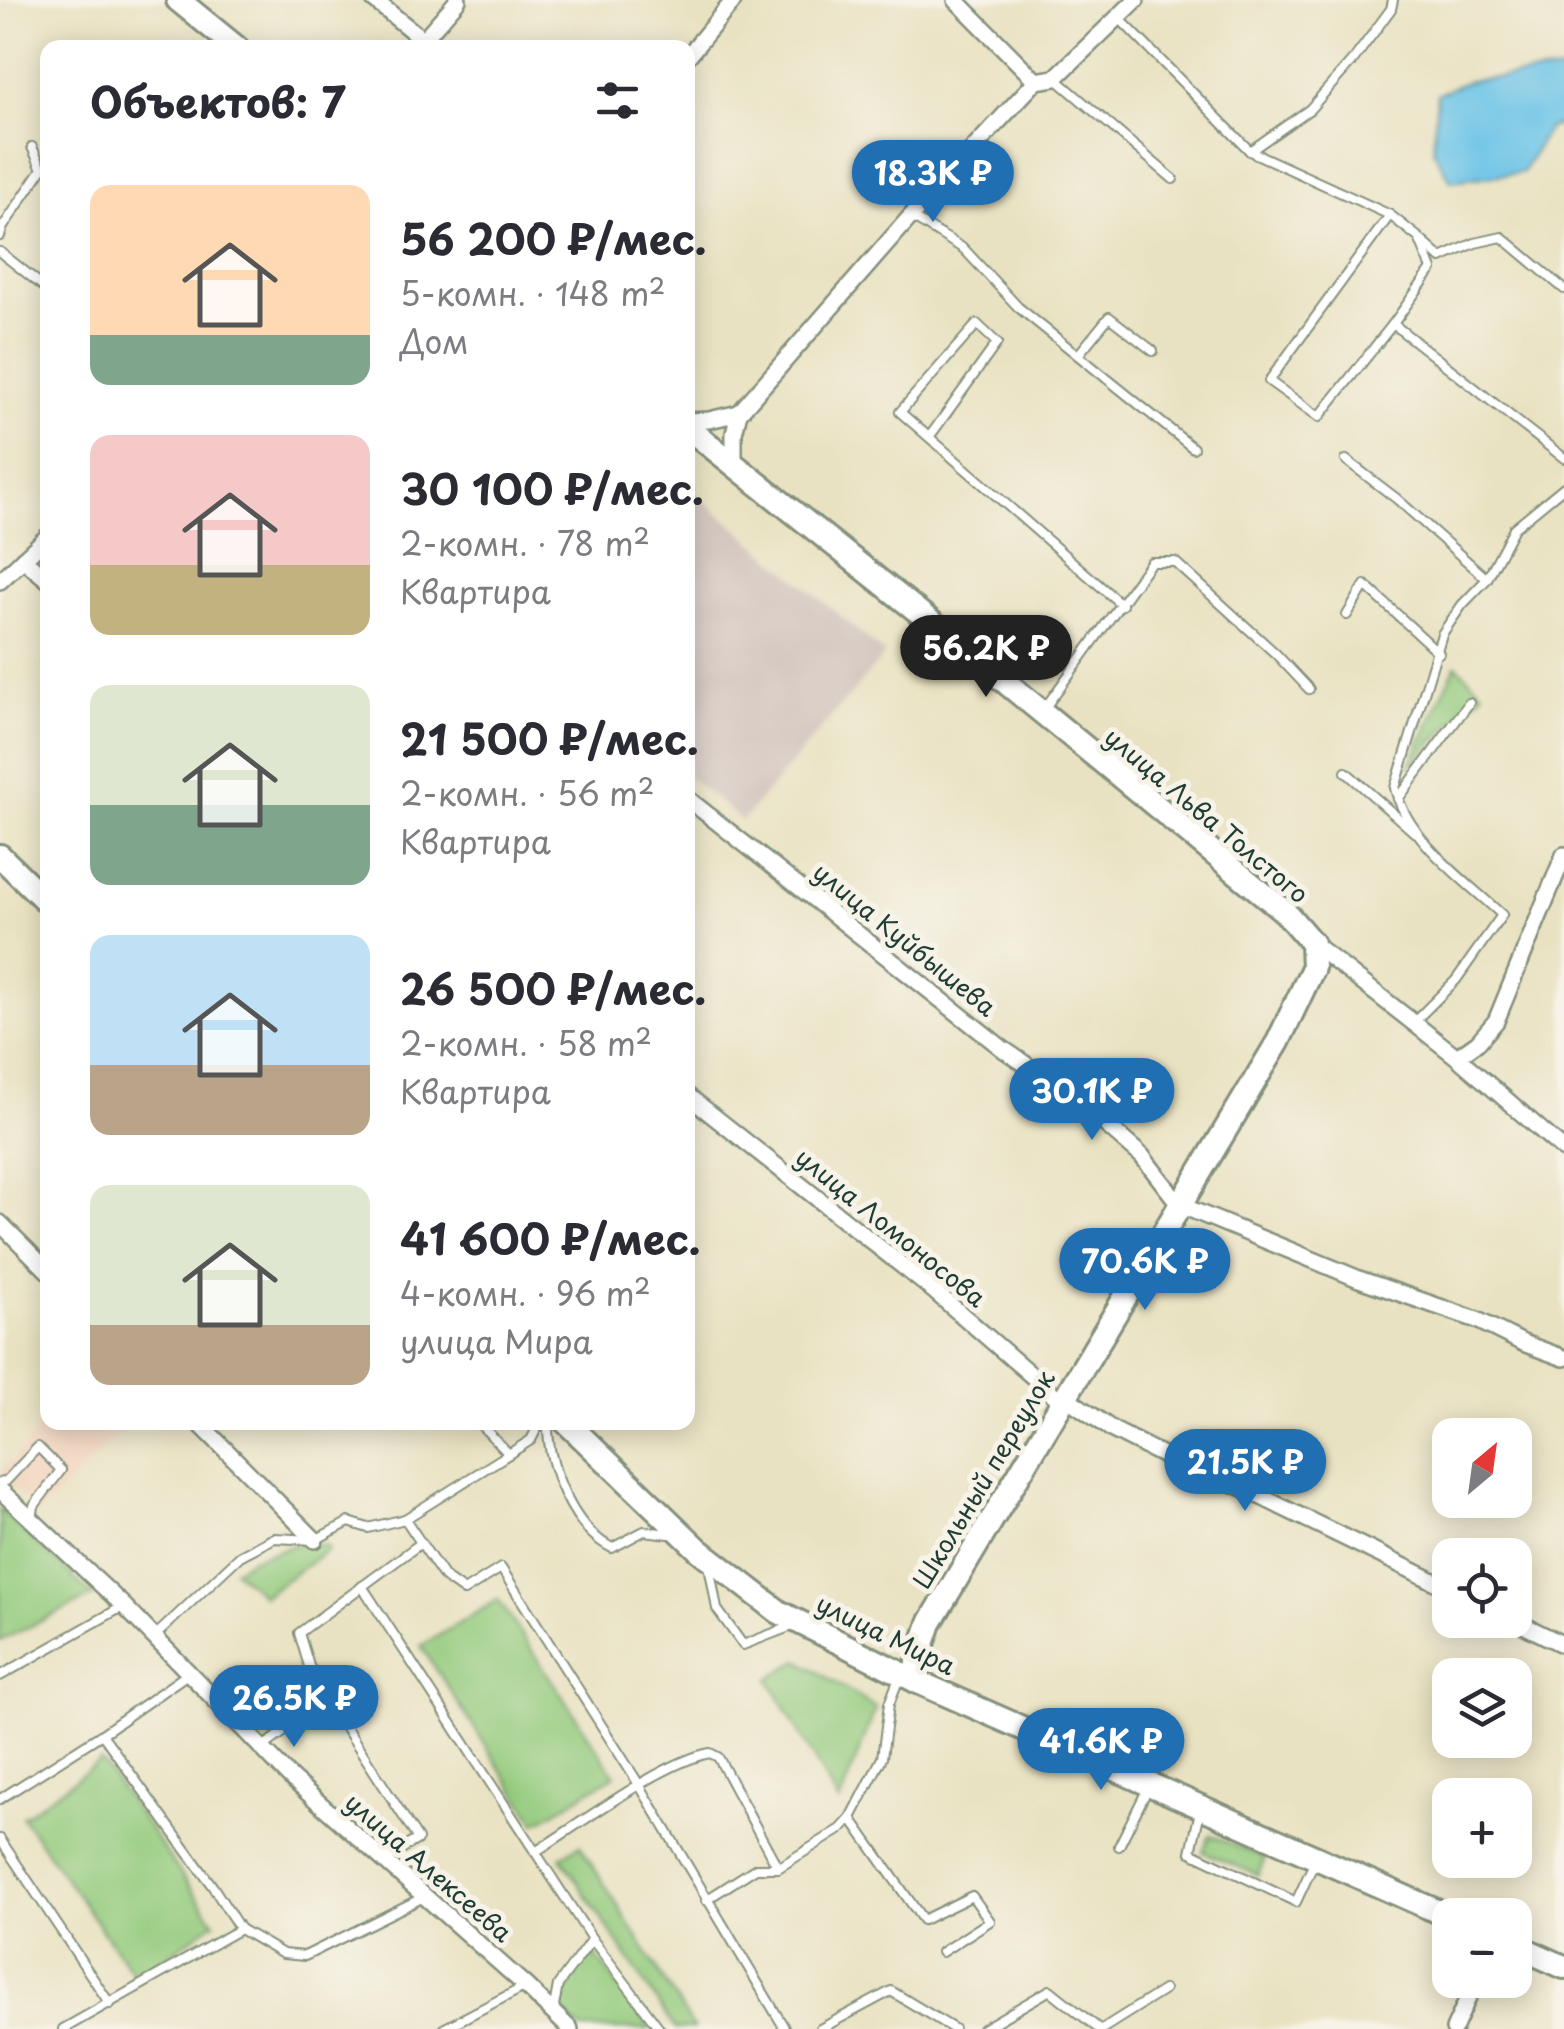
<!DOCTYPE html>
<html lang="ru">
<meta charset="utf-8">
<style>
:root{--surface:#fff;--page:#f7f7f7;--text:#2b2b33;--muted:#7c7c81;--accent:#1f6fb2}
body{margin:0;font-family:"Playpen Sans",sans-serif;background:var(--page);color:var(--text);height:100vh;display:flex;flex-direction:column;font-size:38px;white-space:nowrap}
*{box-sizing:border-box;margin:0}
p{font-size:32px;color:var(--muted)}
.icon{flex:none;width:55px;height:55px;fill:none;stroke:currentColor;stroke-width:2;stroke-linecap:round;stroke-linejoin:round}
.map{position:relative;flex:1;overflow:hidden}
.side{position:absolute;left:40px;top:40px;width:655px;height:1390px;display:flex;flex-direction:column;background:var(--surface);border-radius:20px;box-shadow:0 5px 25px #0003}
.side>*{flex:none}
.needle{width:65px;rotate:29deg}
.fabs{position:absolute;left:1432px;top:1418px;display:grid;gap:20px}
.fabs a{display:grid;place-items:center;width:100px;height:100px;border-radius:20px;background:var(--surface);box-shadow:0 5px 25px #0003;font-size:50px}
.price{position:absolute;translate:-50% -85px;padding:0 22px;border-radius:35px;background:var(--accent);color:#fff;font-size:32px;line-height:65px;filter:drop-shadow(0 2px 5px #0008)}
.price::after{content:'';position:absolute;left:50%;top:60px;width:30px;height:22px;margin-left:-15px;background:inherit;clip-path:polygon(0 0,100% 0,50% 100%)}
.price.selected{background:#222;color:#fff}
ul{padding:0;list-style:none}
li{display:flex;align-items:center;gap:30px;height:250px;padding:0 50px}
li span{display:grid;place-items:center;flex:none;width:280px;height:200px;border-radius:20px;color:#555}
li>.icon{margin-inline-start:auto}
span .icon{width:120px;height:120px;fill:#fffc;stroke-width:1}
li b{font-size:42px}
h2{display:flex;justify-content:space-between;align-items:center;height:120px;padding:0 50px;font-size:42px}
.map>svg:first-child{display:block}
.built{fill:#f3d4be}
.industrial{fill:#cfc0ba}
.green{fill:#94cb7e;stroke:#5a8459;stroke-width:2.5}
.water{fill:#69c3e7;stroke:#44808e;stroke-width:2.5}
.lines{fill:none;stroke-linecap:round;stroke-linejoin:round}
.lane-casing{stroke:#84907b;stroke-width:12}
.street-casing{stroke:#84907b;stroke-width:20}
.secondary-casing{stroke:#84907b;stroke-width:28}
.lane{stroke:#fff;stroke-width:8}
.street{stroke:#fff;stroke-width:15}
.secondary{stroke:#fff;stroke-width:22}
.labels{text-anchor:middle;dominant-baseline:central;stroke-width:10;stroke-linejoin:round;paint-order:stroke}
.street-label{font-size:25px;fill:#1f3d34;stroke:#f7f3e8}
</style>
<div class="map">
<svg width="1564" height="2029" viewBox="0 0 1564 2029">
<rect width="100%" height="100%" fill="#f7f3e8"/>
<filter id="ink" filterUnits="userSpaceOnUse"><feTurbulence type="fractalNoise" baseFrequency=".01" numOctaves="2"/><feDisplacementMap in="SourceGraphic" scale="20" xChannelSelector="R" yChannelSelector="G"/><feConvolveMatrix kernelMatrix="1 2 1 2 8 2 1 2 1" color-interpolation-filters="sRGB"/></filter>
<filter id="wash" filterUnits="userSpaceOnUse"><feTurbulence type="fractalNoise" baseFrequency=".0048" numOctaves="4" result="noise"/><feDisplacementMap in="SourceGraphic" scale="40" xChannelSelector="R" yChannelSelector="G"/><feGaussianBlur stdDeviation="2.25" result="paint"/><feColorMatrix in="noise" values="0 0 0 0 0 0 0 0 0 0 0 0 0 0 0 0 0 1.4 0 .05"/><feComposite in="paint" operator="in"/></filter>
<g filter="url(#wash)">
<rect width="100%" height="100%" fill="#e9e2c2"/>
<path class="built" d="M47 1422 128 1423 38 1514 0 1474Z"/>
<path class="industrial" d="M688 487 885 654 742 821 688 777Z"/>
<g class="green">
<path d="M1456 665 1483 692 1409 767Z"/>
<path d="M0 1509 93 1596 0 1641Z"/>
<path d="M297 1544 325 1545 329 1549 263 1596 234 1570 252 1559Z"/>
<path d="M498 1600 615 1775 536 1823 421 1646Z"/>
<path d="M799 1660 876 1708 839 1803 769 1679Z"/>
<path d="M101 1761 215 1922 136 1978 22 1817Z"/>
<path d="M1210 1835 1265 1858 1258 1875 1203 1852Z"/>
<path d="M580 1845 694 2029H675L561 1857Z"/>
<path d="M592 1951 650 2029H580L560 2009 564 1988Z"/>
</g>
<path class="water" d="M1564 71V124L1548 128 1523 172 1451 181 1433 150 1437 94 1468 81Z"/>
</g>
<g filter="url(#ink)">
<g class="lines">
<defs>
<g id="lane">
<path d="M1119 18 1250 151 1390 215 1419 238 1432 269 1393 324 1564 458"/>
<path d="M1055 78 1173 179"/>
<path d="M1250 151 1310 109 1354 59 1391 9 1393 0"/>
<path d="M1390 215 1269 381 1319 417 1393 324"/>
<path d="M912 217 964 249 1018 307 1193 448"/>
<path d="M0 236 3 227 42 169 32 147"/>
<path d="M1422 241 1441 258 1475 243 1502 237 1564 289"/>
<path d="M0 252 48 290"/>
<path d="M1078 355 1109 317 1153 351"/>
<path d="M930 436 997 343 977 324 900 412 1122 605"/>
<path d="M1346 460 1397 499 1487 579"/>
<path d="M1347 615 1365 585 1439 653"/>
<path d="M1044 709 1151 562H1175L1276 654 1309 689"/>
<path d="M1346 772 1414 832"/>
<path d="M1398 799 1469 703"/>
<path d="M1413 1023 1456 980 1502 915C1464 879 1408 841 1395 788L1442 634 1462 605 1487 579 1514 528 1564 487"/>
<path d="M478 1422 509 1454"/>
<path d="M548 1422C547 1465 572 1528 612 1548L644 1531 669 1534"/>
<path d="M0 1483 6 1481 38 1447 61 1470 34 1506 32 1521"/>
<path d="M405 1519 444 1577 464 1591 501 1568 640 1786 785 2029"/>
<path d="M709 1565 717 1609 743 1645 792 1626"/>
<path d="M362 1586 592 1939 660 2029"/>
<path d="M155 1636 240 1556 274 1538 315 1540 349 1522 368 1528 405 1519 531 1440 540 1422"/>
<path d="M0 1676 122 1607"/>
<path d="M328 1700 418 1839 383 1860"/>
<path d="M102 1734 213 1887 240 1929"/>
<path d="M263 1747 328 1700 309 1666 299 1633 421 1543"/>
<path d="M0 1799 102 1734 189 1673"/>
<path d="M1200 1811 1191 1852 1296 1902 1314 1863"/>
<path d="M851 1818 923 1920 972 1896 990 1921 942 1952"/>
<path d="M0 1839 110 2004"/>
<path d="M1119 1846 1149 1786"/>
<path d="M535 1852C579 1825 662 1762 710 1753L718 1757 778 1868"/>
<path d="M706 1900 756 1868H778L841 1829 851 1818 882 1758 889 1704 899 1678"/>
<path d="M553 2012 558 1985 592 1939"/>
<path d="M63 2029 240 1929 283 1954 305 1956 424 1897"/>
<path d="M443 2029 526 1986"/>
<path d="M820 2029 891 1991 954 2029"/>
<path d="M983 2029 1050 1990 1099 2029"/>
<path d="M1102 2029 1164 1990"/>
</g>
<g id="street">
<path d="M374 0 422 39"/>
<path d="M956 0 1036 81"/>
<path d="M416 48 458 0"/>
<path d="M688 56 734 0"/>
<path d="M688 421 709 420 739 413"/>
<path d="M734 465V433L739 413 911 216 1036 81 1055 78 1136 0"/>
<path d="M23 559 48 580"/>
<path d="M0 581 48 536"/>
<path d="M688 799 1003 1049 1075 1098 1142 1156 1180 1205 1359 1279 1477 1320 1523 1343 1564 1358"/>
<path d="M1312 943 1457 1057 1564 1150"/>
<path d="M1457 1057 1478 1042 1496 1021 1564 855"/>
<path d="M688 1096 933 1290 1061 1401"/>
<path d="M0 1223 48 1271"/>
<path d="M1064 1396 1113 1430 1180 1464 1241 1487 1450 1589"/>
<path d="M198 1422 315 1540"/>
<path d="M0 1490 124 1606 291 1778 526 1986 570 2029"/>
<path d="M1513 1620 1564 1645"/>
<path d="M1454 2029 1476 1980"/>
</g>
<g id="secondary">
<path d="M178 0 237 48"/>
<path d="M688 428 975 657 1285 912 1312 943 1313 968 1278 1042 930 1623 918 1659V1682"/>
<path d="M0 856 48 903"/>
<path d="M566 1422 699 1550 779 1612 918 1682 1450 1917"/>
<path d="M1515 1945 1564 1967"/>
</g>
</defs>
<use href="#lane" class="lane-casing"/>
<use href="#street" class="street-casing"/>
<use href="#secondary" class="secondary-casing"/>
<use href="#lane" class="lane"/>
<use href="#street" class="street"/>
<use href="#secondary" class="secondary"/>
</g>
</g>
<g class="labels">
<g class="street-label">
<text transform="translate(1207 815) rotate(40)">улица Льва Толстого</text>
<text transform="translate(905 939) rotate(39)">улица Куйбышева</text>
<text transform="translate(891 1227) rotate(39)">улица Ломоносова</text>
<text transform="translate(983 1479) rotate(-59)">Школьный переулок</text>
<text transform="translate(886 1634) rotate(26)">улица Мира</text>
<text transform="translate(429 1867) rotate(41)">улица Алексеева</text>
</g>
</g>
</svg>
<div class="fabs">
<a><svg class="needle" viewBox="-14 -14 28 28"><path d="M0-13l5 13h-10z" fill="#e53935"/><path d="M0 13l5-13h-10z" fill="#7c7c81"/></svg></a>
<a><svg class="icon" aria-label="locate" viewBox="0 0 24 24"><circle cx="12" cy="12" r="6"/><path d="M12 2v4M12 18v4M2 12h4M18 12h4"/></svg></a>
<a><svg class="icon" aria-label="layers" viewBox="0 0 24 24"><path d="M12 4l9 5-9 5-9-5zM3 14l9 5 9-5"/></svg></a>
<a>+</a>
<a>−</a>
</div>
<b class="price" style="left:933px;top:225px">18.3K ₽</b>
<b class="price selected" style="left:986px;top:700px">56.2K ₽</b>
<b class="price" style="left:1092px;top:1143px">30.1K ₽</b>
<b class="price" style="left:1145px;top:1313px">70.6K ₽</b>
<b class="price" style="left:1245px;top:1514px">21.5K ₽</b>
<b class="price" style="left:294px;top:1750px">26.5K ₽</b>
<b class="price" style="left:1101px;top:1793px">41.6K ₽</b>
<section class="side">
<h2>Объектов: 7<svg class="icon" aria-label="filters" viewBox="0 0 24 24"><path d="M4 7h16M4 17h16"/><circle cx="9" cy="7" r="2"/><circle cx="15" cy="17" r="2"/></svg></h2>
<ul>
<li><span style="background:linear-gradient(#ffd9b3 75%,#7fa58c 0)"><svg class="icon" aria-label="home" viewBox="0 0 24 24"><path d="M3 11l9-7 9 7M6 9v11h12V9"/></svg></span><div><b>56 200 ₽/мес.</b><p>5-комн. · 148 m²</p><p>Дом</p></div></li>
<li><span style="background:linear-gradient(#f6c9c9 65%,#c2b280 0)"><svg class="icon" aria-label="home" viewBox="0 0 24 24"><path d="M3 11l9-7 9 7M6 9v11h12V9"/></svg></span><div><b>30 100 ₽/мес.</b><p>2-комн. · 78 m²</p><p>Квартира</p></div></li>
<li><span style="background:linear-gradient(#dfe7d0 60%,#7fa58c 0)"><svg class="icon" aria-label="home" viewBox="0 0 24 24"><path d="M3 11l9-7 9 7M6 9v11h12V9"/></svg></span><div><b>21 500 ₽/мес.</b><p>2-комн. · 56 m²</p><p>Квартира</p></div></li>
<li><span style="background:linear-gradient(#bfe0f5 65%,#b9a48a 0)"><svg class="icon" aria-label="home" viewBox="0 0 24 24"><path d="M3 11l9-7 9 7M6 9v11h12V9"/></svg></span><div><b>26 500 ₽/мес.</b><p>2-комн. · 58 m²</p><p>Квартира</p></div></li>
<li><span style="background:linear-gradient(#dfe7d0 70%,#b9a48a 0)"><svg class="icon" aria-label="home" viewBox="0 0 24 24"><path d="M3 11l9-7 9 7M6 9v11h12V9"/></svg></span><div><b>41 600 ₽/мес.</b><p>4-комн. · 96 m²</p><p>улица Мира</p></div></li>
</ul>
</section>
</div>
